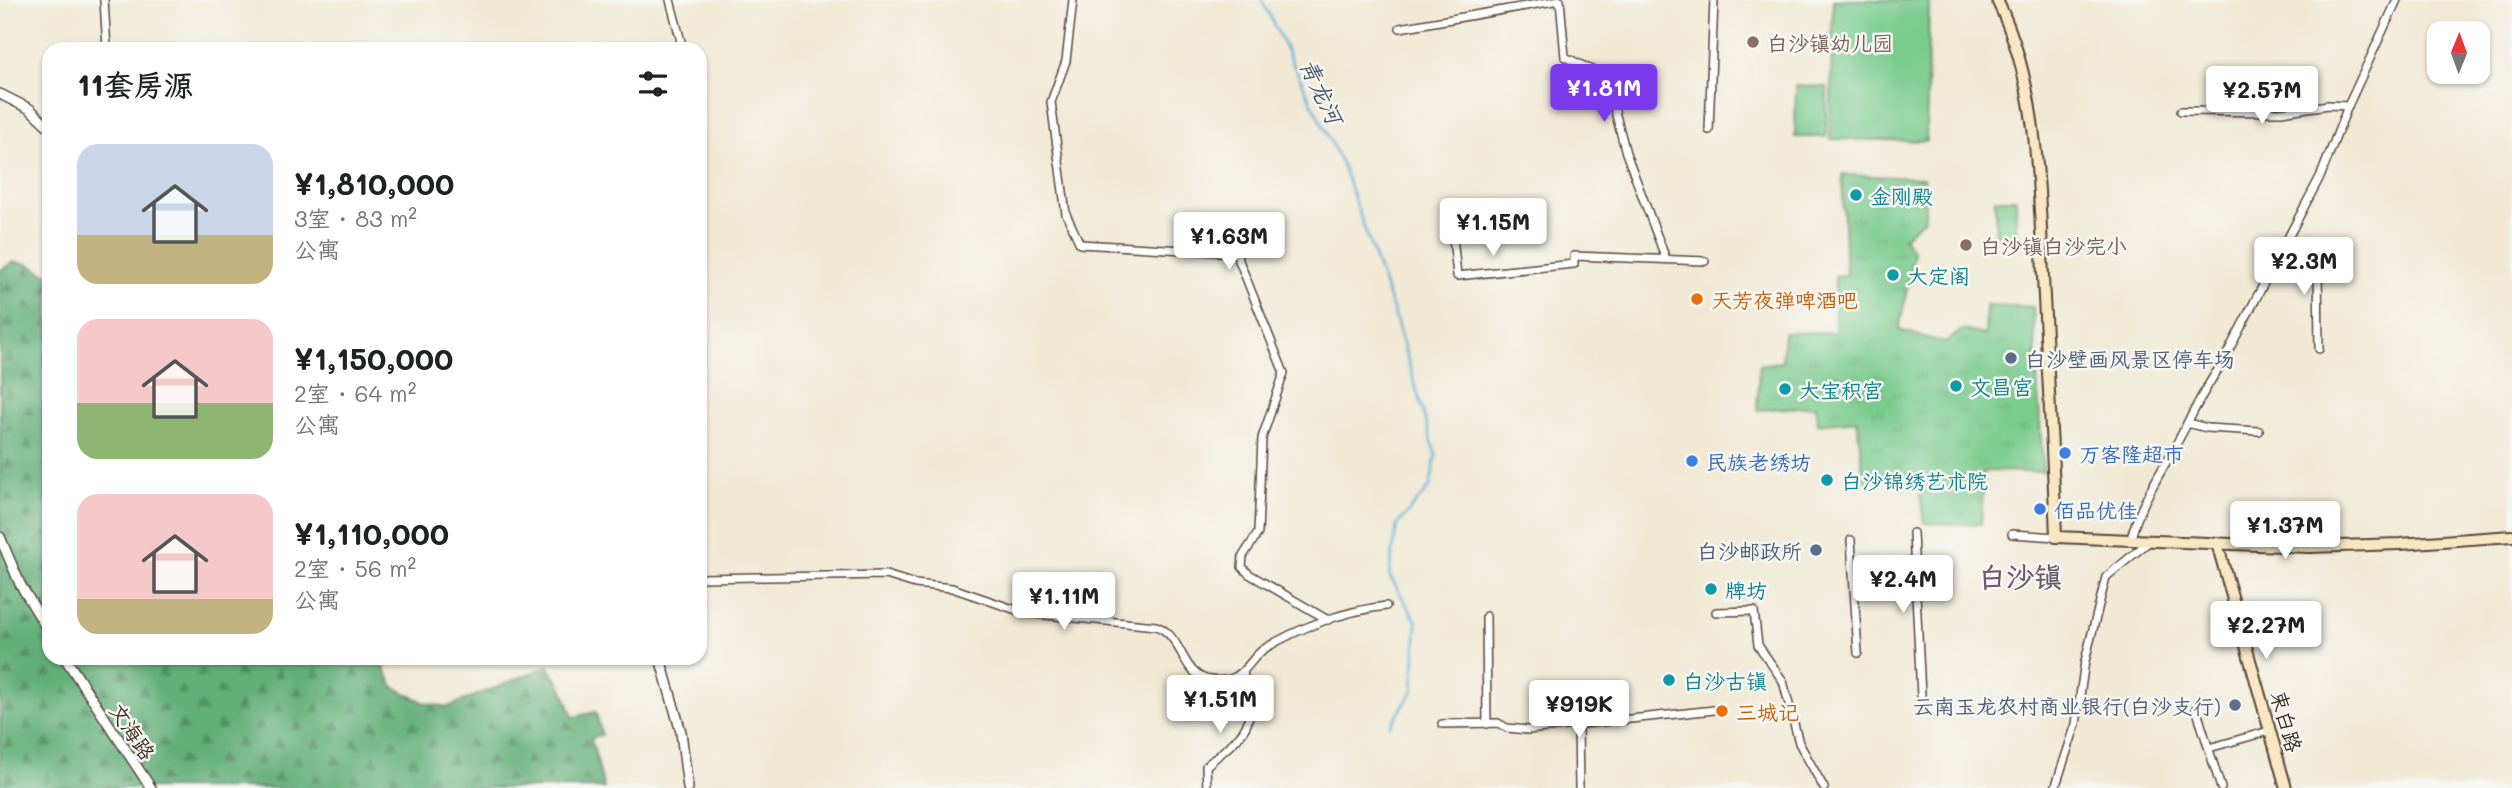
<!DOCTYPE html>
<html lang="zh">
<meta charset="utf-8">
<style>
:root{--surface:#fff;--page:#f6f6f6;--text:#202124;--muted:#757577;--accent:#7c3aed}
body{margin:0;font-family:Mali,"LXGW WenKai TC",sans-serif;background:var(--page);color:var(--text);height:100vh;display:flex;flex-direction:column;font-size:26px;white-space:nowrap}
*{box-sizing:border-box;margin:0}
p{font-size:23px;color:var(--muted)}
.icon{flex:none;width:38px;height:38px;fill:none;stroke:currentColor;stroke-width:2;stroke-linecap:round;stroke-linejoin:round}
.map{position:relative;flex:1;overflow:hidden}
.panel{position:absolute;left:42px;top:42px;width:665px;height:623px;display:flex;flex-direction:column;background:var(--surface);border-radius:21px;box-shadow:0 2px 5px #0004}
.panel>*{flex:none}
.needle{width:46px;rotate:1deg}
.buttons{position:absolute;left:2427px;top:21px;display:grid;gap:14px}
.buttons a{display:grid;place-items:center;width:63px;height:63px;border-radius:14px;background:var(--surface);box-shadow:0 2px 5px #0004;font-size:35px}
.price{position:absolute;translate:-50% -60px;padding:0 16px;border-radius:7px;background:#fff;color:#222;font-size:23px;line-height:46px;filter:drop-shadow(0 2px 4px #0008)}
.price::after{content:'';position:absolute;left:50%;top:42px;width:21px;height:16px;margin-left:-10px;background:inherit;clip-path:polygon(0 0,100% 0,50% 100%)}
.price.active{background:var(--accent);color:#fff}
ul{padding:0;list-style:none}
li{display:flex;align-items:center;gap:21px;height:175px;padding:0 35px}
li span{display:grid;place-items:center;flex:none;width:196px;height:140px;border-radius:21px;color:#555}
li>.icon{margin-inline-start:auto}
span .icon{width:84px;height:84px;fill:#fffc;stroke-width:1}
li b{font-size:30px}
h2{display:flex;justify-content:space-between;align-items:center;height:84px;padding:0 35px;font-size:30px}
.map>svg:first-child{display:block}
.grass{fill:url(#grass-tufts);stroke:#5a7a56;stroke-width:2}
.forest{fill:url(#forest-firs);stroke:#4e6c4b;stroke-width:2}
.pitch{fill:#79cb8d;stroke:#5a7a56;stroke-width:2}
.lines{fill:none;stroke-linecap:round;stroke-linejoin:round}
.stream{stroke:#5eb0d9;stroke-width:2.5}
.minor-casing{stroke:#564739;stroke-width:10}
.tertiary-casing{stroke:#564739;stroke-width:12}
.secondary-casing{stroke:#564739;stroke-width:14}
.minor{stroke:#fff;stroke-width:7}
.tertiary{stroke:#fff;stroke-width:9}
.secondary{stroke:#f9e7c3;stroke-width:10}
.education-dot{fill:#8d6e63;stroke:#f6f6f2;stroke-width:2.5}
.culture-dot{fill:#0f9aa8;stroke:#f6f6f2;stroke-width:2.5}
.food-dot{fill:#e8710a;stroke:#f6f6f2;stroke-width:2.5}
.service-dot{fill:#5c6f8a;stroke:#f6f6f2;stroke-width:2.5}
.shop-dot{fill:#3f7fe0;stroke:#f6f6f2;stroke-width:2.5}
.labels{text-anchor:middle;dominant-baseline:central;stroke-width:5;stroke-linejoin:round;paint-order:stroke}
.education-label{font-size:21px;fill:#785e54;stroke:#f6f6f2;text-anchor:start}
.culture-label{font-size:21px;fill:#0d838f;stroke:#f6f6f2;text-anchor:start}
.food-label{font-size:21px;fill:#c56008;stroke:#f6f6f2;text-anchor:start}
.service-label{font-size:21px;fill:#4e5e75;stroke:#f6f6f2;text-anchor:end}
.shop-label{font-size:21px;fill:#366cbe;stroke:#f6f6f2;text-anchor:start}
.street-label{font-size:21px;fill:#3b2a1e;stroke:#f6f6f2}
.water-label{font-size:23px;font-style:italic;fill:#47595f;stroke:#f6f6f2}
.district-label{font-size:28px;font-weight:bold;fill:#6a596b;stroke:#f6f6f2}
</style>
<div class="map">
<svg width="2512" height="788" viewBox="0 0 2512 788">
<defs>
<pattern id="grass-tufts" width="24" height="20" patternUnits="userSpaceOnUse" patternTransform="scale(1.75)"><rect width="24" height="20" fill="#79cb8d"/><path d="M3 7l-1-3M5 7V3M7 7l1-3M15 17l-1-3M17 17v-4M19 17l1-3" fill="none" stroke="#6aae79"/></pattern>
<pattern id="forest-firs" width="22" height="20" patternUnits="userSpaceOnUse" patternTransform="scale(1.75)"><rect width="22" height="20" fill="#62af78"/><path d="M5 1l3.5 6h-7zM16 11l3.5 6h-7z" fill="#528f62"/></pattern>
</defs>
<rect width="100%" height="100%" fill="#f6f6f2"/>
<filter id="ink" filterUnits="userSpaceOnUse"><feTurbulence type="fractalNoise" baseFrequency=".0143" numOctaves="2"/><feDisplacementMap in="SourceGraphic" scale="14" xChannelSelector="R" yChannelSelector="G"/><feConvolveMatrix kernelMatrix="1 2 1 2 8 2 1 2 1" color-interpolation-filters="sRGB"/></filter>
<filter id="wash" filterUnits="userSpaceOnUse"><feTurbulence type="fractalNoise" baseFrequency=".00686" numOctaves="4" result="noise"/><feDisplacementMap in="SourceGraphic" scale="28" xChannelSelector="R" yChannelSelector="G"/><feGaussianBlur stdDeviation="1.57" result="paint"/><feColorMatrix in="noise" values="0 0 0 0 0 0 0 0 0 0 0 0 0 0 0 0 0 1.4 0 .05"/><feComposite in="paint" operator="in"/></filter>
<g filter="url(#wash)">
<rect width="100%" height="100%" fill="#f1e9d4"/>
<path class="grass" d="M1842 175 1924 178 1925 218 1903 238 1914 252 1899 330 1945 343 1962 330 1985 335 1986 305 2033 307 2043 472 1984 471 1981 524 1924 523 1918 476 1864 481 1857 420 1817 424 1816 406 1757 410 1759 365 1782 362 1784 333 1835 332V276L1846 275Z"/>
<path class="forest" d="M14 262 28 264 49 275V658H379L394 687 425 703 448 707 548 666 562 687 573 717 596 712 602 735 591 738 604 788H0V270Z"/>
<g class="pitch">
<path d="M1833 0H1929L1926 141 1830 139Z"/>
<path d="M1796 86 1827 87 1826 137H1795Z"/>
<path d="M1995 199H2016V236H1996Z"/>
</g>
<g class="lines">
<path class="stream" d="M1262 0 1343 167 1394 313 1436 456 1430 487 1397 525 1389 575 1417 622 1413 691 1390 726"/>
</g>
</g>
<g filter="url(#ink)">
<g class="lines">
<defs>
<g id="minor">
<path d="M104 0 107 49"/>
<path d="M670 0 683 49"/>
<path d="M1073 0 1066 61 1051 102 1066 214 1080 244 1236 253 1284 373 1262 438 1258 533 1243 556 1242 567 1249 574 1328 620"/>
<path d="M1560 0 1565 57 1600 74 1607 81 1626 153 1666 259"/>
<path d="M1400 28 1560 0"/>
<path d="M2181 111 2281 112 2328 105 2348 106"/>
<path d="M1709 130 1714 0"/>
<path d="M1451 218 1457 276 1574 264V256L1705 261"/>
<path d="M2274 260 2318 267 2319 349"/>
<path d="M2187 423 2207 428 2259 431"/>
<path d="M1913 533 1921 696"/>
<path d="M2012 534 2056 537"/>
<path d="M2131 538C2140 503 2162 471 2179 439 2193 414 2203 390 2220 367L2321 175 2348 106 2397 0"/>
<path d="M1851 540 1858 653"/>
<path d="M700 578 886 575 915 584 952 588 1025 613 1156 626C1182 635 1181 672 1206 679 1214 681 1226 681 1233 678 1247 672 1252 657 1264 649 1300 627 1344 611 1386 606"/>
<path d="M1716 612 1754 611 1758 645 1783 681 1799 743 1824 788"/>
<path d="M1486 616 1487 724"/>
<path d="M2196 708 2221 788"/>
<path d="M1442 724 1498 723 1507 728 1528 730 1714 710"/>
<path d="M1578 726 1579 788"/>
<path d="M2209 748 2269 731"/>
<path d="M1207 788 1206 766C1247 730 1258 730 1243 672"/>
<path d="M2055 788 2076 724 2085 661 2106 577 2151 540"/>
</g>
<g id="tertiary">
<path d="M0 94 30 109 49 127"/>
<path d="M0 537 20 584 49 632"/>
<path d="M65 658 151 788"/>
<path d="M660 658 681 732 688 788"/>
</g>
<g id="secondary">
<path d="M1997 0C2041 88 2039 201 2044 297 2048 377 2053 457 2056 537L2309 547 2400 544 2512 536"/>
<path d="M2217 543 2286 788"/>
</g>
</defs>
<use href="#minor" class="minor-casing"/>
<use href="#tertiary" class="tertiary-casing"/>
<use href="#secondary" class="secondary-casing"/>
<use href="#minor" class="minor"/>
<use href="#tertiary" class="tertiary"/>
<use href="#secondary" class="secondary"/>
</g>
</g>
<g class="education-dot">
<circle cx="1753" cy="42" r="7"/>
<circle cx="1966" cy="245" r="7"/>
</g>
<g class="culture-dot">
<circle cx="1856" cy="195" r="7"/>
<circle cx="1893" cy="275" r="7"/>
<circle cx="1956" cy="386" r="7"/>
<circle cx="1785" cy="389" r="7"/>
<circle cx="1827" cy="480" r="7"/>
<circle cx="1711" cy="589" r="7"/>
<circle cx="1669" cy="680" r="7"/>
</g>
<g class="food-dot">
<circle cx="1697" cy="299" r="7"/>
<circle cx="1722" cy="711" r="7"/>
</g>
<g class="service-dot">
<circle cx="2011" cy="358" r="7"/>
<circle cx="1816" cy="550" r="7"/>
<circle cx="2235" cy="705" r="7"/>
</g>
<g class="shop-dot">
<circle cx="2065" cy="453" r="7"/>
<circle cx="1692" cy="461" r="7"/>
<circle cx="2040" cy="509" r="7"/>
</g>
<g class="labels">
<g class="education-label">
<text x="1767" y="42">白沙镇幼儿园</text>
<text x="1980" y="245">白沙镇白沙完小</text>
</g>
<g class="culture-label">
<text x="1870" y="195">金刚殿</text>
<text x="1907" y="275">大定阁</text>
<text x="1970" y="386">文昌宫</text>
<text x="1799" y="389">大宝积宫</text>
<text x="1841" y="480">白沙锦绣艺术院</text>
<text x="1725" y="589">牌坊</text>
<text x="1683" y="680">白沙古镇</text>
</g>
<g class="food-label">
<text x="1711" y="299">天芳夜弹啤酒吧</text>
<text x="1736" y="711">三城记</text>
</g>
<g class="service-label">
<text x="2025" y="358" text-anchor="start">白沙壁画风景区停车场</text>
<text x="1802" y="550">白沙邮政所</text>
<text x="2221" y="705">云南玉龙农村商业银行(白沙支行)</text>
</g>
<g class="shop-label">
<text x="2079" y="453">万客隆超市</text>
<text x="1706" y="461">民族老绣坊</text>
<text x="2054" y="509">佰品优佳</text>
</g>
<g class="street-label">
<text transform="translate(2287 721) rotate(74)">束白路</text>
<text transform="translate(133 731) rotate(56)">文海路</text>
</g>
<g class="water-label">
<text transform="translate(1322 91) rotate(65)">青龙河</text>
</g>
<g class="district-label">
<text x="2020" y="576">白沙镇</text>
</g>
</g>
</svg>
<div class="buttons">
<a><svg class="needle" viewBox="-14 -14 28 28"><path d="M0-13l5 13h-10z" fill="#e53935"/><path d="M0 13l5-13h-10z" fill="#757577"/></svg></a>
</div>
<b class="price active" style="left:1604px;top:124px">¥1.81M</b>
<b class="price" style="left:2262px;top:126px">¥2.57M</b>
<b class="price" style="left:1493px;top:258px">¥1.15M</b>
<b class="price" style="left:1229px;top:272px">¥1.63M</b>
<b class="price" style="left:2304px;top:297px">¥2.3M</b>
<b class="price" style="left:2285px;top:561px">¥1.37M</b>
<b class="price" style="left:1903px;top:615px">¥2.4M</b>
<b class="price" style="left:1064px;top:632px">¥1.11M</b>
<b class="price" style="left:2266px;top:661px">¥2.27M</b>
<b class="price" style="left:1220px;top:735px">¥1.51M</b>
<b class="price" style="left:1579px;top:740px">¥919K</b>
<section class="panel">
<h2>11套房源<svg class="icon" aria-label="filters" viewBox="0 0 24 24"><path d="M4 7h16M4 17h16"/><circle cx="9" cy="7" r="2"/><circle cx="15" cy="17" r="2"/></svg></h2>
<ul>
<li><span style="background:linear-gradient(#c9d6e8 65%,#c2b280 0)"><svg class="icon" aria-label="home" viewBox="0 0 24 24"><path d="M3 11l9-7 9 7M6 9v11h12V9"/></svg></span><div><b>¥1,810,000</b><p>3室 · 83 m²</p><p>公寓</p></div></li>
<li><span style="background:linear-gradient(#f6c9c9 60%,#8fb573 0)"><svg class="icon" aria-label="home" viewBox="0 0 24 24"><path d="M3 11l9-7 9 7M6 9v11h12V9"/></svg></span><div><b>¥1,150,000</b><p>2室 · 64 m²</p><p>公寓</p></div></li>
<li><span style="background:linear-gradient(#f6c9c9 75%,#c2b280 0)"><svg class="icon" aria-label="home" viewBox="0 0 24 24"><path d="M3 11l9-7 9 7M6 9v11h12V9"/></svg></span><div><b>¥1,110,000</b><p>2室 · 56 m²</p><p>公寓</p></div></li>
</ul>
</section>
</div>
